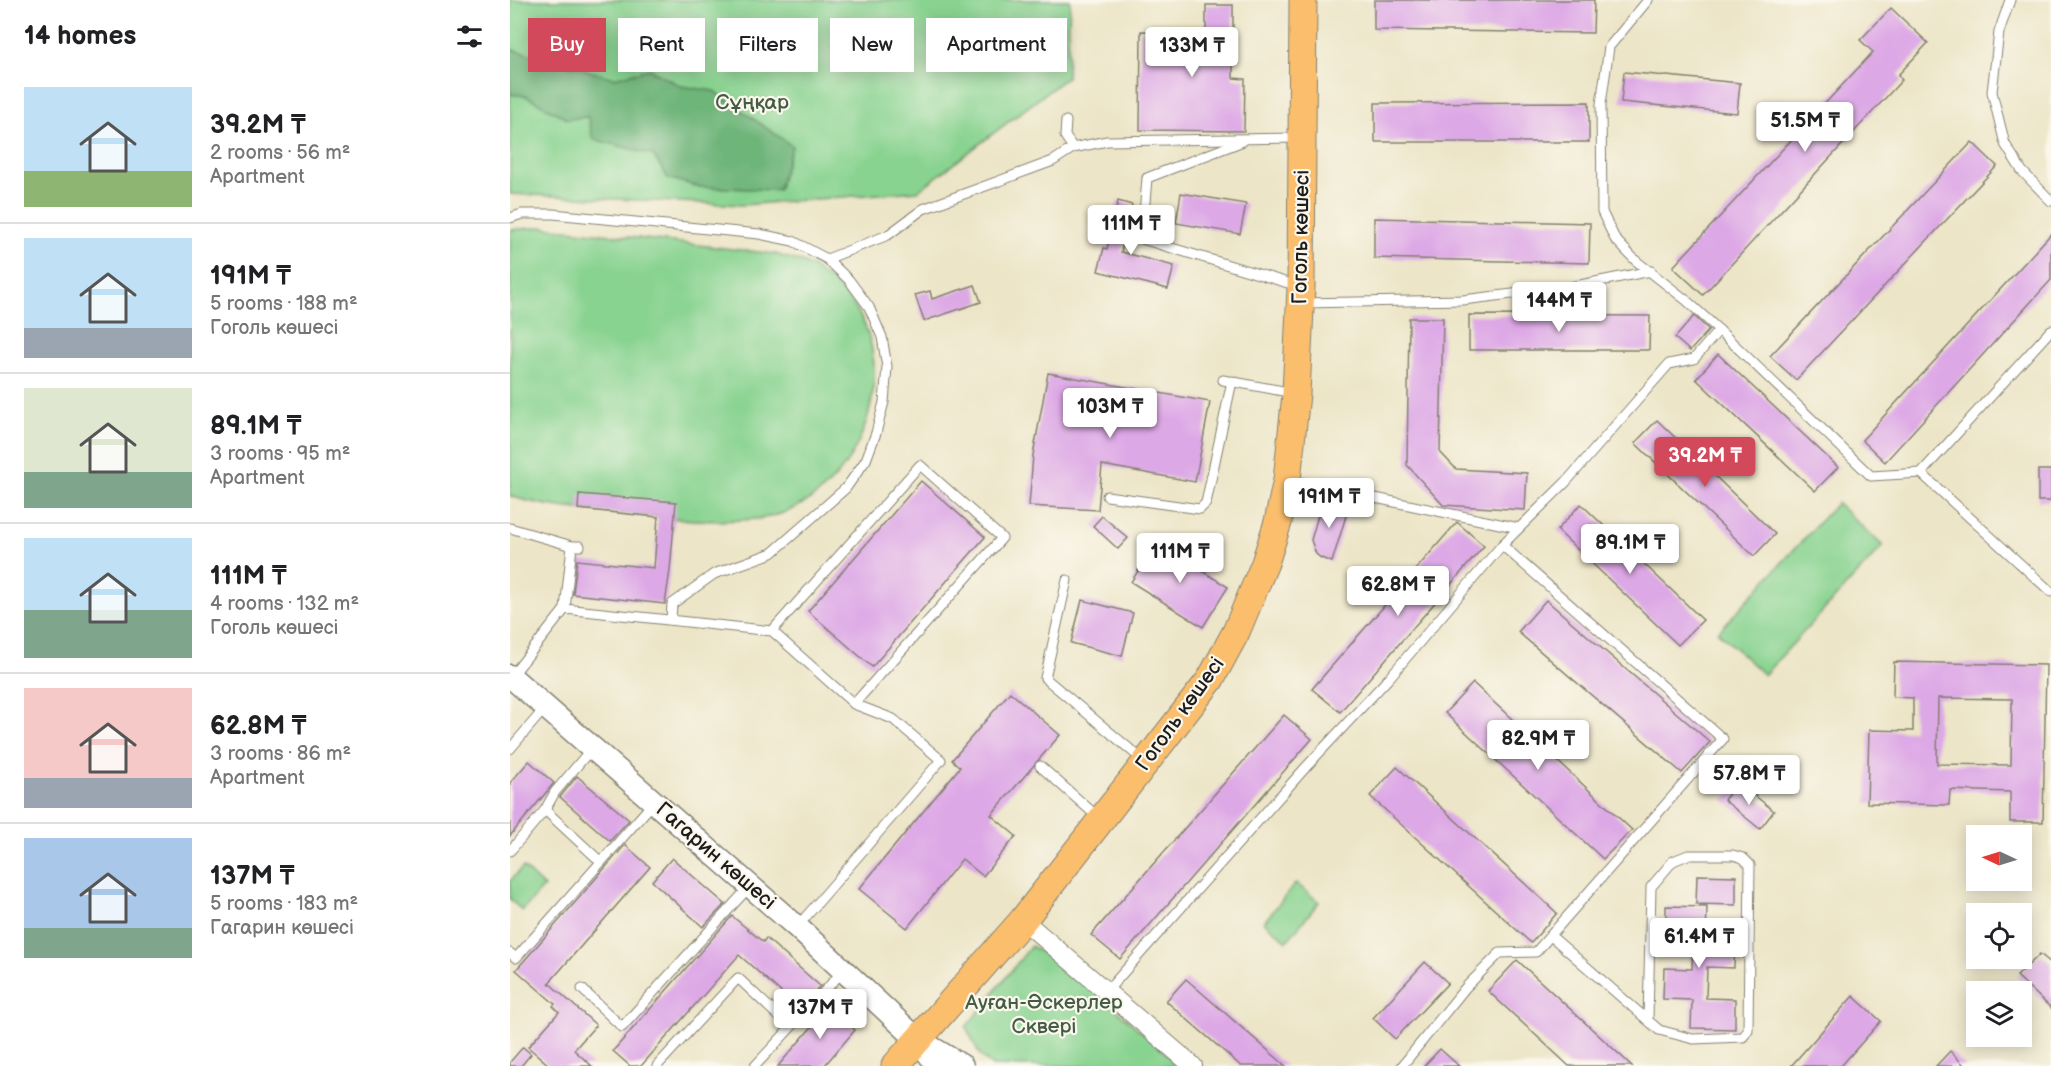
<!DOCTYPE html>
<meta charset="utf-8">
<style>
:root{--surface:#fff;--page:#f6f6f6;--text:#202124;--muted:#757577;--line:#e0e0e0;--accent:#d1495b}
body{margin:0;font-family:"Balsamiq Sans",sans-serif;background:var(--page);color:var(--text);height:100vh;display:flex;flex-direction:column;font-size:22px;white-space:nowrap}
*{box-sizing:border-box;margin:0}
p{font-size:20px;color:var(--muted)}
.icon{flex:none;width:33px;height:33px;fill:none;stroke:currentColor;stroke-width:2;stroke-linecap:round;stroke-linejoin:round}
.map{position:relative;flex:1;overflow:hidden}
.side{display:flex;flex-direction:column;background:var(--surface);width:510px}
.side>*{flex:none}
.guide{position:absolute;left:18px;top:18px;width:570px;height:54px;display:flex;gap:12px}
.needle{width:39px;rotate:274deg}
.fabs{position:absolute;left:1456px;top:825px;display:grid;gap:12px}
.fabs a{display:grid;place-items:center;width:66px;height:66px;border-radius:0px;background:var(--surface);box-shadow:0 3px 15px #0003;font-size:30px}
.price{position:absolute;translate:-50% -51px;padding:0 14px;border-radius:6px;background:#fff;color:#222;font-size:20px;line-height:39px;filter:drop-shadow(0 2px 3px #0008)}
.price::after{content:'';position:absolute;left:50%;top:36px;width:18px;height:14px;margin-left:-9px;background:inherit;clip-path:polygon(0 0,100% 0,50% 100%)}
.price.current{background:var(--accent);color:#fff}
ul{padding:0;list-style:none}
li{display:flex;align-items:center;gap:18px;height:150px;padding:0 24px}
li+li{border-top:2px solid var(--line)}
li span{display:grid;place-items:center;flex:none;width:168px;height:120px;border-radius:0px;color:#555}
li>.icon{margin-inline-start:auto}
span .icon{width:72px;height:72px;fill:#fffc;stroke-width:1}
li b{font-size:26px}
h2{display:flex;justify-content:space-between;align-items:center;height:72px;padding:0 24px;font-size:26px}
.pill{padding:0 21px;border-radius:0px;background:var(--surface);box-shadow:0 3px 15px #0003;font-size:21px;line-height:54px}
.pill.current{background:var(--accent);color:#fff}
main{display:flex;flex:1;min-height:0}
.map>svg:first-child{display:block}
.green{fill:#88d390;stroke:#527856;stroke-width:1.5}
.forest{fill:#6eb57a;stroke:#45684b;stroke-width:1.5}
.building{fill:#dda8e6;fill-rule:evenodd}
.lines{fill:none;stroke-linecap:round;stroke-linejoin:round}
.service-casing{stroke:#848072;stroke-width:11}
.minor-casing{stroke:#848072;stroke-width:20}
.tertiary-casing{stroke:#848072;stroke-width:25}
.primary-casing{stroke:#848072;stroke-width:29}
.service{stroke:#fff;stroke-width:9}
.minor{stroke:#fff;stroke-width:18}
.tertiary{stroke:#fff;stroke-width:22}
.primary{stroke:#fabe6d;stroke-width:27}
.labels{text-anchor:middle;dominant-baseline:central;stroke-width:4.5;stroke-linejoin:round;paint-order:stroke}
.park-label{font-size:21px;fill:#425c45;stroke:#fbf7ec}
.street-label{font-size:21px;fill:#1c1c1c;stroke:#fbf7ec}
</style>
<main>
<section class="side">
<h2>14 homes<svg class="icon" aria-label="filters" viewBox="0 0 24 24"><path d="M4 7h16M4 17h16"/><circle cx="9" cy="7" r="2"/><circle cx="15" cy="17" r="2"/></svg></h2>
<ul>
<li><span style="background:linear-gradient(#bfe0f5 70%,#8fb573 0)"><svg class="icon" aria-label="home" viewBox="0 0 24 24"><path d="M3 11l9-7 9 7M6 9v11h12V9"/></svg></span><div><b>39.2M ₸</b><p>2 rooms · 56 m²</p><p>Apartment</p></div></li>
<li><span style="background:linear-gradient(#bfe0f5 75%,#9aa5b1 0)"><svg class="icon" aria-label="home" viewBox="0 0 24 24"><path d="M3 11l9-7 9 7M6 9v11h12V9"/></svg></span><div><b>191M ₸</b><p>5 rooms · 188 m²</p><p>Гоголь көшесі</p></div></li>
<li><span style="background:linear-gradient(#dfe7d0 70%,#7fa58c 0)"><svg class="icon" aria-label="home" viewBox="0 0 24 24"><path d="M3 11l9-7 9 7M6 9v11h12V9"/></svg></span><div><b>89.1M ₸</b><p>3 rooms · 95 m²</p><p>Apartment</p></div></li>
<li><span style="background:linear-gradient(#bfe0f5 60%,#7fa58c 0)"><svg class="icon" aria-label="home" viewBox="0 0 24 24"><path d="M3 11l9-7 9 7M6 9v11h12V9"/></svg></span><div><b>111M ₸</b><p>4 rooms · 132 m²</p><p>Гоголь көшесі</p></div></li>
<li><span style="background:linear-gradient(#f6c9c9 75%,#9aa5b1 0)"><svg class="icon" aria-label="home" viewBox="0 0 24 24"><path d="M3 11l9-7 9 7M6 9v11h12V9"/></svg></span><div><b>62.8M ₸</b><p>3 rooms · 86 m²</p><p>Apartment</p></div></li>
<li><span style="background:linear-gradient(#a9c7e8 75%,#7fa58c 0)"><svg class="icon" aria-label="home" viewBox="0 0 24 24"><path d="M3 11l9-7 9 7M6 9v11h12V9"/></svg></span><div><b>137M ₸</b><p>5 rooms · 183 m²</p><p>Гагарин көшесі</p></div></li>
</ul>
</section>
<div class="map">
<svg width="1541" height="1066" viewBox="0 0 1541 1066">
<rect width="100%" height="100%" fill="#fbf7ec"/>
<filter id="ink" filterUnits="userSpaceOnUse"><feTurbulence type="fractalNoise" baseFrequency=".0167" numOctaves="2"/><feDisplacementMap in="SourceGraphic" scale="12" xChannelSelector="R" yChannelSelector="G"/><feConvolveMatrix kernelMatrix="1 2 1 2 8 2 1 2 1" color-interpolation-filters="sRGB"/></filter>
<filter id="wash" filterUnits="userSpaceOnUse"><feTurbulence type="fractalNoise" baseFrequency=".008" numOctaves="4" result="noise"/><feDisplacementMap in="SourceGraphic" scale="24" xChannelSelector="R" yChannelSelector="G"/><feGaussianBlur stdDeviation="1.35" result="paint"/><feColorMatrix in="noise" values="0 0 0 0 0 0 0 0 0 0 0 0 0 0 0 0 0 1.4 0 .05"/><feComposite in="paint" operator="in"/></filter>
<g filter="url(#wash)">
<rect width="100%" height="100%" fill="#ece5c7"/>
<g class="green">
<path d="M0 0H560L557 77 408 191 233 205 0 194Z"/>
<path d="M32 227 266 254C274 257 283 259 292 262 312 271 335 291 347 310 385 370 356 467 296 502 281 511 262 518 244 519 197 524 150 517 103 512 69 509 33 507 0 496V230Z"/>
<path d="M1327 503 1373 546 1254 675 1208 632Z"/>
<path d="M13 867 34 887 12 911 0 899V881Z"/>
<path d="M786 883 809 902 777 941 754 922Z"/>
<path d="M521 946 557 966 670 1066H482L470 1055 456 1027Z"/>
</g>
<path class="forest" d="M0 49 104 78 139 69 171 86 204 91 282 146 268 190 189 187 158 178 143 155 83 139 78 117 57 119 16 96 0 94Z"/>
<g id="blocks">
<g class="building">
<path d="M864 0H1084L1083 33 864 30Z"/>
<path d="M696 5H723V78L735 79 734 131 630 130 631 31 696 32Z"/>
<path d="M1381 8 1418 43 1388 75 1392 80 1193 295 1163 267 1363 52 1350 40Z"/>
<path d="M1114 72 1230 83 1227 113 1111 102Z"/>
<path d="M1079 102V142H865V103Z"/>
<path d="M1462 142 1487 166 1286 380 1260 356Z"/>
<path d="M671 193 736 204 730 234 666 223Z"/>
<path d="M608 201 622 205 611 252 664 266 658 289 588 271 594 248 597 249Z"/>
<path d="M864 218 1080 223 1079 263 864 258Z"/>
<path d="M1541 234V280L1375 462 1352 440Z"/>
<path d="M465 285 471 302 414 321 405 295 420 291 422 299Z"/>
<path d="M959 315 1140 316 1139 350H959Z"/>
<path d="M1184 316 1199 330 1180 351 1165 338Z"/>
<path d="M899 318H933L930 452 946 469 1017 473 1015 510 933 505 897 465Z"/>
<path d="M1208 354 1328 467 1305 491 1186 379Z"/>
<path d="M538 373 700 402 685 482 592 465 588 510 519 506 523 455Z"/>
<path d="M1147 420 1265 534 1244 556 1125 443Z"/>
<rect x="1528" y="470" width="13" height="31"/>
<path d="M411 481 475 537 362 667 298 611Z"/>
<path d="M69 494 166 502 160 570 155 604 63 594 67 560 144 568 148 517 68 509Z"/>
<path d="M813 498 839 506 822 562 811 558 806 554 801 540Z"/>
<path d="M1071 504 1193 620 1168 645 1047 530Z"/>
<path d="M592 516 618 538 608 549 583 526Z"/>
<path d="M947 522 974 546 830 712 802 689Z"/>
<path d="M646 542 718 587 693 627 621 582Z"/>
<path d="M572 600 623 613 612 656 561 643Z"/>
<path d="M1036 600 1200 742 1172 773 1008 632Z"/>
<path d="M1384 662 1536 665 1533 822H1500V792L1440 790 1439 805 1357 803 1359 730 1403 731V698L1383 697ZM1428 698 1502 699 1501 765 1427 764Z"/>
<path d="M963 683 1122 830 1093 859 935 713Z"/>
<path d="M500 692 550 735 481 815 506 836 473 876 452 859 397 928 349 889 450 767 442 760Z"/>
<path d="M774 715 802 739 610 959 581 935Z"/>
<path d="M19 761 44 783 0 836V783Z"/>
<path d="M887 767 1047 913 1021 943 860 796Z"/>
<path d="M67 776 119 820 100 841 50 797Z"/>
<path d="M1228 782 1264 811 1250 829 1214 800Z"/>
<path d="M115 845 140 867 39 983 86 1025 64 1050 82 1066H40L18 1047 49 1012 43 1006 45 1004 6 970Z"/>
<path d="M162 858 215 904 193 927 142 881Z"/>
<path d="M1187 875 1226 876V905L1186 904Z"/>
<path d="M1156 906 1197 907 1196 940H1225L1224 968 1197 967 1196 998 1225 999V1029L1181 1028 1182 1000 1153 999 1154 968 1182 969 1183 937 1156 936Z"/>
<path d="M222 916 253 942 256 938 310 986 289 1008 229 955 131 1066H120L103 1051Z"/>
<path d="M1530 954 1541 963V1008L1507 976Z"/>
<path d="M1007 960 1122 1066H1059L978 991Z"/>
<path d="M915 962 938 983 885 1039 863 1018Z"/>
<path d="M676 979 776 1066H731L656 1001Z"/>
<path d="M1343 996 1371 1021 1331 1066H1281Z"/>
<path d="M313 1002 345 1030 314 1066H268L306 1022 300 1017Z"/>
<path d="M13 1047 21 1054 11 1066H0V1062Z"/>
<path d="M930 1049 949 1066H914Z"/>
<path d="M1440 1051 1455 1066H1426Z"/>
</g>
</g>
</g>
<g filter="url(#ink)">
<use href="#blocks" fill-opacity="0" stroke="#848072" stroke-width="1.5"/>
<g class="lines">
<defs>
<g id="service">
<path d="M1138 0 1099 47 1091 104 1092 212 1105 239 1125 260 1176 300 1209 330 1361 476 1411 473 1541 330"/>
<path d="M1500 0 1489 32 1482 92 1495 144 1512 171 1541 201"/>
<path d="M556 121 555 136 563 148"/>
<path d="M733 141 637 178 632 239 788 286"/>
<path d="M0 218 12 214H43L249 234 283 241 317 259 339 280 359 307 372 337 377 367 374 402 366 433 356 460 336 488 262 553 204 574 162 604 161 620"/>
<path d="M317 259 378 235 413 209 543 161 563 148 597 141 789 138"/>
<path d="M792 303 953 300 1060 287 1141 271"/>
<path d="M713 380 784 393"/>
<path d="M1411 473 1541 592"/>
<path d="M779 480 1009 528"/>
<path d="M597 496 690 509 696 503 722 381"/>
<path d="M0 528 62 546"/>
<path d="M557 580 535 678 634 761"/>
<path d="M55 609 62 546H70"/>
<path d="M1 677 55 609 262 631 410 465 492 538 344 704 262 631"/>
<path d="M0 749 36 707"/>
<path d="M530 766 589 818"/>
<path d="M35 810 45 792 82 748"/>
<path d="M0 851 35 810 91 862 6 958 0 953"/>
<path d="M91 862 143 803"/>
<path d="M287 927 431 760 383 719 344 704"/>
<path d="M1041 936 1149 1030 1183 1039 1233 1037 1238 1030 1240 865 1233 858 1223 855H1178L1163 861 1141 887 1138 1020"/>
<path d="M72 989 112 1027 240 886"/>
<path d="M597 991 796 767 879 678 992 545 1056 482 1159 364 1184 359 1209 330"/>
<path d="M147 1066 228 978 280 1027"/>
<path d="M245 1066 333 971"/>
<path d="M892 1066 956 987 990 953 1026 952 1213 739 992 545"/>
</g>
<path id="minor" d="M513 920 683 1066"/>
<g id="tertiary">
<path d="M0 676 287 927 408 1040 428 1066"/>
<path d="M417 1045 452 1066"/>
</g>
<path id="primary" d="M385 1066 513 920 700 680 726 632 755 563 768 522 777 480 786 394 791 287 793 0"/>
</defs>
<use href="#service" class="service-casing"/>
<use href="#minor" class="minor-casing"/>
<use href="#tertiary" class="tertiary-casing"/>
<use href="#primary" class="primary-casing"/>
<use href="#service" class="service"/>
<use href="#minor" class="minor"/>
<use href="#tertiary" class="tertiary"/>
<use href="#primary" class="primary"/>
</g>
</g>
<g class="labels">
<g class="park-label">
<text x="242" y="102">Сұңқар</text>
<text x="534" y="1002">Ауған-Әскерлер<tspan x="534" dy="24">Сквері</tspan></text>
</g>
<g class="street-label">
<text transform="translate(791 237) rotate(-89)">Гоголь көшесі</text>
<text transform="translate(670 714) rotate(-54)">Гоголь көшесі</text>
<text transform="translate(206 856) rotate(41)">Гагарин көшесі</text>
</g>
</g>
</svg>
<div class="fabs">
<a><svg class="needle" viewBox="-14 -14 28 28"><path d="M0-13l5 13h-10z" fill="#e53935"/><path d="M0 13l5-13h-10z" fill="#757577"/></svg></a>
<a><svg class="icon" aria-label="locate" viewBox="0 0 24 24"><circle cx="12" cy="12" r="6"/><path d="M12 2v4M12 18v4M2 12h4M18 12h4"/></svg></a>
<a><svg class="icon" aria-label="layers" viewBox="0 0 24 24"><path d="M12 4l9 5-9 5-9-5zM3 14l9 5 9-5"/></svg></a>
</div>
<b class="price" style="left:682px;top:78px">133M ₸</b>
<b class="price" style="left:1295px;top:153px">51.5M ₸</b>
<b class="price" style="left:621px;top:256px">111M ₸</b>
<b class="price" style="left:1049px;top:333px">144M ₸</b>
<b class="price" style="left:600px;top:439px">103M ₸</b>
<b class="price current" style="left:1195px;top:488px">39.2M ₸</b>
<b class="price" style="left:819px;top:529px">191M ₸</b>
<b class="price" style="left:1120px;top:575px">89.1M ₸</b>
<b class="price" style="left:670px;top:584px">111M ₸</b>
<b class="price" style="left:888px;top:617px">62.8M ₸</b>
<b class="price" style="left:1028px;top:771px">82.9M ₸</b>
<b class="price" style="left:1239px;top:806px">57.8M ₸</b>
<b class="price" style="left:1189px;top:969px">61.4M ₸</b>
<b class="price" style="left:310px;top:1040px">137M ₸</b>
<div class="guide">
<a class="pill current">Buy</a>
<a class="pill">Rent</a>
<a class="pill">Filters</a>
<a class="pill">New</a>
<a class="pill">Apartment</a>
</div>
</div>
</main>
